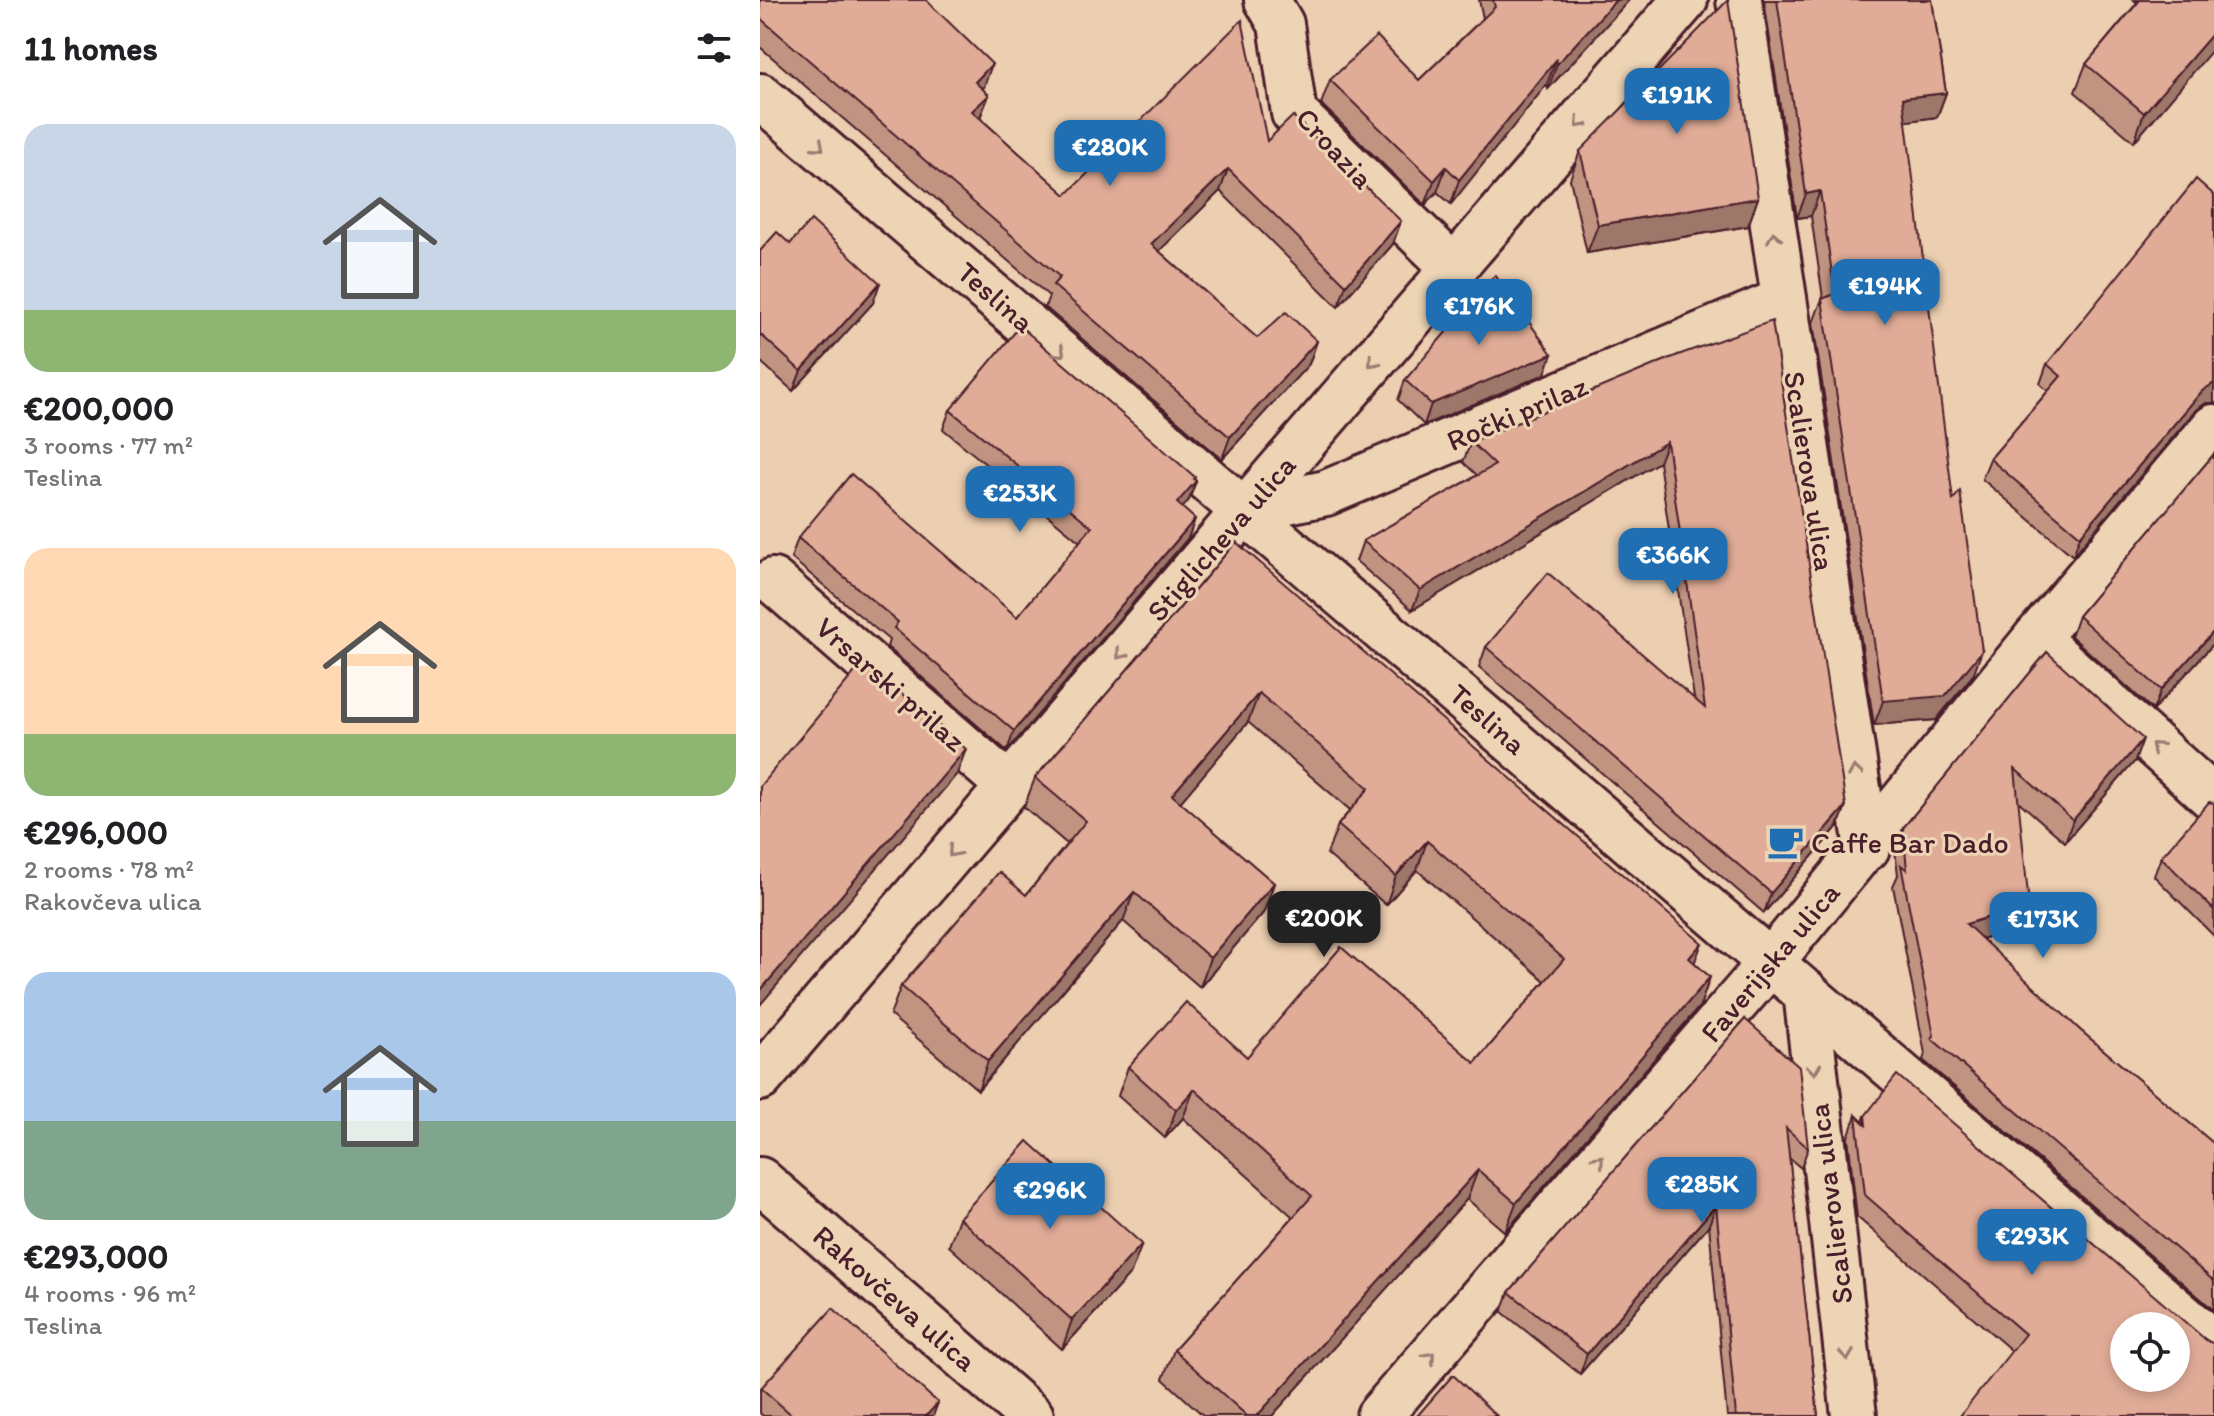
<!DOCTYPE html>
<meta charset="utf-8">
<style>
:root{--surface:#fff;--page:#f2f2f2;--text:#202124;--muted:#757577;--accent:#1f6fb2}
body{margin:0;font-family:Itim,sans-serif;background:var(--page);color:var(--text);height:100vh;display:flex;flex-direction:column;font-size:30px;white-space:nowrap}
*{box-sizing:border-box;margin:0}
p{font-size:26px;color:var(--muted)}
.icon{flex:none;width:44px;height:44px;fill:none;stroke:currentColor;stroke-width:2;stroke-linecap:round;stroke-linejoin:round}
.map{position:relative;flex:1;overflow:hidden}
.drawer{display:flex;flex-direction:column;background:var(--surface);width:760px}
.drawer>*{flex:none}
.buttons{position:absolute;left:1350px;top:1312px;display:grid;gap:16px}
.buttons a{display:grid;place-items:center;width:80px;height:80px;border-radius:50%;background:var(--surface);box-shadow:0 4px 12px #0003;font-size:40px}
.price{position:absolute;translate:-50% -68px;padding:0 18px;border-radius:16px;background:var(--accent);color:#fff;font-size:26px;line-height:52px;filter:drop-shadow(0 2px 4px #0008)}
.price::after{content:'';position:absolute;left:50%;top:48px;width:24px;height:18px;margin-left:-12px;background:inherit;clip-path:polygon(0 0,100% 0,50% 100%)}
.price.on{background:#222;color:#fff}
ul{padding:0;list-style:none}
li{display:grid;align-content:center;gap:16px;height:424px;padding:0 24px}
li span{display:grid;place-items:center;height:248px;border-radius:24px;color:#555}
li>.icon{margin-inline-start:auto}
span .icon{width:144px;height:144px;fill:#fffc;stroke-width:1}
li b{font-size:34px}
h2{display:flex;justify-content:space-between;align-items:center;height:96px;padding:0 24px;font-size:34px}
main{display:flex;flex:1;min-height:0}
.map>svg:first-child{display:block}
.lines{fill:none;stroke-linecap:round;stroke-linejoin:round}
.minor-casing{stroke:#4a1f2b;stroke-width:50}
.tertiary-casing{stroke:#4a1f2b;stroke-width:50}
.secondary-casing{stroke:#4a1f2b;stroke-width:50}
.minor{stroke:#edd4b5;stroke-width:44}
.tertiary{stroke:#edd4b5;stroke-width:44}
.secondary{stroke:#edd4b5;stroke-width:44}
.wall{fill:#c19482;stroke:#4a1f2b;stroke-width:2}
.shaded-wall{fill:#9d786a;stroke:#4a1f2b;stroke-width:2}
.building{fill:#e0ac97;stroke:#4a1f2b;stroke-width:2;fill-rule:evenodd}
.oneway{stroke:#9c7a70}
.labels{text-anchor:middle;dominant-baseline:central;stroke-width:6;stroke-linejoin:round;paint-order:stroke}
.street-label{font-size:30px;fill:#4a1f2b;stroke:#edd4b5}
.poi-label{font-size:30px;fill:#4a1f2b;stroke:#edd4b5;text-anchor:start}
</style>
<main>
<section class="drawer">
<h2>11 homes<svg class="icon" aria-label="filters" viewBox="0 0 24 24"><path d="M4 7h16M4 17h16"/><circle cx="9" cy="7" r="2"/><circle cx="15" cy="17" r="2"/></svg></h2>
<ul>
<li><span style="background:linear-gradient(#c9d6e8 75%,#8fb573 0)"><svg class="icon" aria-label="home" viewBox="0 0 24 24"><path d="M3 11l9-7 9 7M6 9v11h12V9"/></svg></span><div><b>€200,000</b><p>3 rooms · 77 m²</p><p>Teslina</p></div></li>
<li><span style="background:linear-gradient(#ffd9b3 75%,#8fb573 0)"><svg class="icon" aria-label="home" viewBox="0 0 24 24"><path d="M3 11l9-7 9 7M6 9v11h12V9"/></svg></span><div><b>€296,000</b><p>2 rooms · 78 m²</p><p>Rakovčeva ulica</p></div></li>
<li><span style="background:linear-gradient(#a9c7e8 60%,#7fa58c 0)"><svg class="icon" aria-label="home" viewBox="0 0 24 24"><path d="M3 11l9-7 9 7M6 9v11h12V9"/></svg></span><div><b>€293,000</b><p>4 rooms · 96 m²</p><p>Teslina</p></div></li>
</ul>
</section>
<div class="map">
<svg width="1454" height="1416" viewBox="0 0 1454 1416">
<rect width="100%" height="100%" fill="#ecceb0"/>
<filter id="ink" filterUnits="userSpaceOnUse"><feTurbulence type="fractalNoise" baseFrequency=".0125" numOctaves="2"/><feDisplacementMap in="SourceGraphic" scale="16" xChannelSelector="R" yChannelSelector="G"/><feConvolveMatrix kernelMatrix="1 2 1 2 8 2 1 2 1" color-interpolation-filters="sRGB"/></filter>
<g filter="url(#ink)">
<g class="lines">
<defs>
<g id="minor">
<path d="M507 0 521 24 534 113 694 268"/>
<path d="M979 0 1107 848"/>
<path d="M0 96 1454 1343"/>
<path d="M485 510 566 493 1024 300"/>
<path d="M13 581 249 786"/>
<path d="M1276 638 1454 799"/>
<path d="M1046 992 1094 1416"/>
<path d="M619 1416 1011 962 1276 638 1454 427"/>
</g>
<path id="tertiary" d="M0 1078 485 510 925 0"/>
<path id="secondary" d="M0 1180 271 1416"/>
</defs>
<use href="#minor" class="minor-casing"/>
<use href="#tertiary" class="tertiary-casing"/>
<use href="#secondary" class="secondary-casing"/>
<use href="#minor" class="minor"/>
<use href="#tertiary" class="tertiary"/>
<use href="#secondary" class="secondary"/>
</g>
<g class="wall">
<path d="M0 0 224 87 222 89 229 95 220 118 306 195 507 141 633 244 578 307 460 191 399 251 497 338 557 341 549 364 462 459 285 307 289 296 0 47Z"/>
<path d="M719 0H869L788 89 787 84 691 204 677 192 665 205 561 104 570 80H659L723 18Z"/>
<path d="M1004 0H1172L1186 93 1177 117 1145 121 1213 675 1176 720 1114 725 1053 323 1062 299 1063 298 1051 216 1037 218Z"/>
<path d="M1374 0H1454L1374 142 1315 92 1326 64 1377 3Z"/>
<path d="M820 151 998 198 988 226 827 253 810 179Z"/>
<path d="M30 244 113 303 33 391 0 361V251Z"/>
<path d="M918 355 1086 806 1078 826 1004 913 719 667 726 647 934 698 899 462 652 610 596 561 603 541 717 475 703 462 711 442Z"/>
<path d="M1287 364 1446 403 1435 411 1313 556 1222 479 1230 459 1288 391 1280 384Z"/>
<path d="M785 374 664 425 638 400 645 380Z"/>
<path d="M190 410 436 481 429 500 422 508 435 519 428 538 247 751 127 647 129 640 31 558 38 538 257 617 320 542 183 429Z"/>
<path d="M1454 454V643L1393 710 1311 636 1318 616Z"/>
<path d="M476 542 950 977 940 1006 745 1232 707 1199 512 1416H444L403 1379 414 1350 533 1217 423 1118 405 1138 358 1096 368 1067 487 1057 715 1063 785 981 657 870 626 905 567 854 578 825 590 810 488 722 420 802 514 883 504 912 440 987 363 921 218 1090 130 1015 141 986 266 895 307 844 264 807 275 778Z"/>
<path d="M1287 652 1375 761 1305 842 1258 801 1261 927 1221 939 1320 1030 1453 1143 1454 1142V1310L1163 1060 1165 1054 1133 886 1138 875 1135 850 1143 828Z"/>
<path d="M1454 803V936L1394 876 1401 857Z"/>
<path d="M985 1019 1048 1148 1041 1168 1029 1158 1058 1416H967L949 1225 820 1374 742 1312 749 1292Z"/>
<path d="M1096 1115 1103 1122 1105 1116 1446 1340 1252 1351 1097 1217 1088 1137Z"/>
<path d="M199 1218 371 1273 302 1349 189 1246Z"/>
<path d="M1 1388 173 1416H3L0 1413V1391Z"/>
</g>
<g class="shaded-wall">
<path d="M856 0H869L788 89 797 64Z"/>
<path d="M1454 32V48L1374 142 1384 113Z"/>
<path d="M796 60 787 84 691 204 699 180Z"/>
<path d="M232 64 224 87 207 104 215 82Z"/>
<path d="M1186 93 1177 117 1134 123 1143 98Z"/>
<path d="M229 95 220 117 204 133 212 111Z"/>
<path d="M686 167 677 192 665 205 674 181Z"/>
<path d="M468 169 460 191 383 267 391 244Z"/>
<path d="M1060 191 1051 216 1037 218 1046 194Z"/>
<path d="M998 198 988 226 827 253 838 225Z"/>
<path d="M641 221 633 244 578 307 586 285Z"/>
<path d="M120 283 113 303 33 391 41 371Z"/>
<path d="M557 341 549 364 462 459 470 437Z"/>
<path d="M792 354 785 374 664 425 671 404Z"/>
<path d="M1454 383V403H1446L1435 411 1313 556 1320 536 1442 391Z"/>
<path d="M907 442 899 462 652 610 660 590Z"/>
<path d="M435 477 433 485 436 481 429 500 410 523 417 503Z"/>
<path d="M435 519 428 538 247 751 254 731Z"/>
<path d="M1454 631V643L1393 710 1401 690Z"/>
<path d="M1222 651 1213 675 1176 720 1114 725 1123 701Z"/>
<path d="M499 693 488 722 402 824 412 795Z"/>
<path d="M1383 739 1375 761 1305 842 1313 820Z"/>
<path d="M206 749 197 774 0 1005V991Z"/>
<path d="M1086 806 1078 826 1004 913 1011 893Z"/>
<path d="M667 841 657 870 626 905 636 876Z"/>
<path d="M514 883 504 912 440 987 450 958Z"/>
<path d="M374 892 363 921 218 1090 228 1061Z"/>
<path d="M1269 905 1261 927 1198 946 1206 924Z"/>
<path d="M942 943 931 972 929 958Z"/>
<path d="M950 977 940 1006 745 1232 756 1203Z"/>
<path d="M434 1089 423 1118 405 1138 416 1110Z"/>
<path d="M718 1170 707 1199 512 1416H497Z"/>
<path d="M956 1205 949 1225 820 1374 827 1354Z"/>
<path d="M382 1244 371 1273 302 1349 312 1320Z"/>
<path d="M178 1403 173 1416H166Z"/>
</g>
<g class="building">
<path d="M0 0H166L232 64 215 82 229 95 212 111 306 195 482 20 507 141 533 116 641 221 586 285 468 169 391 244 497 338 526 312 557 341 470 437 293 285 300 277 0 18Z"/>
<path d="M733 0H856L797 64 796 60 699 180 686 167 674 181 570 80 617 36 659 80 735 7Z"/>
<path d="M968 0 998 198 838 225 820 151Z"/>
<path d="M1017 0H1172L1186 93 1143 98 1193 500 1200 491 1222 651 1185 696 1123 701 1062 299 1075 294 1060 191 1046 194Z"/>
<path d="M1380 0H1454V32L1384 113 1326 64Z"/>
<path d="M1436 179 1454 195V383L1442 391 1320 536 1230 459 1301 376 1287 364Z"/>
<path d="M51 220 120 283 41 371 0 334V251L17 232 30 244Z"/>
<path d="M735 275 792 354 671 404 645 380Z"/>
<path d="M1012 321 1086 806 1011 893 726 647 788 573 945 708 907 442 660 590 603 541 735 465 711 442 918 355Z"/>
<path d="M260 326 435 477 434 479 436 481 417 503 435 519 254 731 134 628 138 622 38 538 91 474 257 617 332 527 190 410Z"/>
<path d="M1454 454V631L1401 690 1318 616Z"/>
<path d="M476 542 942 943 929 958 950 977 756 1203 718 1170 497 1416H487L414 1350 552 1196 434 1089 416 1110 368 1067 426 1002 487 1057 581 947 715 1063 804 959 667 841 636 876 578 825 609 788 499 693 412 795 514 883 450 958 374 892 228 1061 141 986 239 872 266 895 326 821 275 778Z"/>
<path d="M1287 652 1383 739 1313 820 1255 769 1269 905 1206 924 1320 1030 1453 1143 1454 1142V1281L1171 1038 1174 1036 1141 865 1147 870 1143 828Z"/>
<path d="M104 661 206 749 0 991V786Z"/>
<path d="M1449 802 1454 803V910L1401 857Z"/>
<path d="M985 1019 1039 1067 1048 1148 1026 1128 1058 1416H976L956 1205 827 1354 749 1292Z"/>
<path d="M1137 1075 1446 1340 1454 1344V1416H1200L1265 1334 1105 1195 1096 1115 1106 1125 1105 1116ZM1364 1326H1416V1378H1364Z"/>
<path d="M268 1141 382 1244 312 1320 199 1218Z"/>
<path d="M73 1308 178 1403 166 1416H33L1 1388Z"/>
<path d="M693 1375 737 1416H657Z"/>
</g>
<defs><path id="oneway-chevron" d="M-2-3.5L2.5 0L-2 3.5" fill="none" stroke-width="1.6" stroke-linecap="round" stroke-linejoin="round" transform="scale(2)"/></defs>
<g class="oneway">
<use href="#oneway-chevron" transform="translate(820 123) rotate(131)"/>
<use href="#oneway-chevron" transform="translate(59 146) rotate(41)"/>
<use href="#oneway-chevron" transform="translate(1014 237) rotate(-99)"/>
<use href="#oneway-chevron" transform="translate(300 352) rotate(41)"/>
<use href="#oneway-chevron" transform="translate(613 362) rotate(131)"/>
<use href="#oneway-chevron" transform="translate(361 654) rotate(130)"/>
<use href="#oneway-chevron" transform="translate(1396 747) rotate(-138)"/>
<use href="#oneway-chevron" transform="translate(1095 771) rotate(-99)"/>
<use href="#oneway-chevron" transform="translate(193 852) rotate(131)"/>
<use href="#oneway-chevron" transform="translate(1054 1069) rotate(83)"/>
<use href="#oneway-chevron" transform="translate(839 1160) rotate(-49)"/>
<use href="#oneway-chevron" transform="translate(1087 1355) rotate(83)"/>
<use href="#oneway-chevron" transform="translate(670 1357) rotate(-49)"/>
</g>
</g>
<defs>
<symbol id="cafe-bare" viewBox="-9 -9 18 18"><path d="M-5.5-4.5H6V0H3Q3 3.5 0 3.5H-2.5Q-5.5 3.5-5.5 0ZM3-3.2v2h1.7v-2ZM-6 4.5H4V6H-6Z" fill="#1f6fb2" stroke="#edd4b5" stroke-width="2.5" paint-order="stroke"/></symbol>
</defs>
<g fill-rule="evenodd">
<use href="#cafe-bare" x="1000" y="816" width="51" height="51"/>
</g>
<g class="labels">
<g class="street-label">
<text transform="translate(575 148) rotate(47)">Croazia</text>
<text transform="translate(236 297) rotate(41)">Teslina</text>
<text transform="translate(757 413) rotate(-23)">Ročki prilaz</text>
<text transform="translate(1050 471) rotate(81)">Scalierova ulica</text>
<text transform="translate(461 538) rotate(-49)">Stiglicheva ulica</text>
<text transform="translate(131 684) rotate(41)">Vrsarski prilaz</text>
<text transform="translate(728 719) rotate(41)">Teslina</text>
<text transform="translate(1010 962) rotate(-50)">Faverijska ulica</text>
<text transform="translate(1070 1204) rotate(-97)">Scalierova ulica</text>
<text transform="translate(135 1298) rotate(41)">Rakovčeva ulica</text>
</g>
<g class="poi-label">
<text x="1051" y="842">Caffe Bar Dado</text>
</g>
</g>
</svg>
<div class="buttons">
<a><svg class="icon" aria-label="locate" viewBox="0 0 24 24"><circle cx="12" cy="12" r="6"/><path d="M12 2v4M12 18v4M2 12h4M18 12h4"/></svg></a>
</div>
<b class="price" style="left:917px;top:136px">€191K</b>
<b class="price" style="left:350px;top:188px">€280K</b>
<b class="price" style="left:1125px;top:327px">€194K</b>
<b class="price" style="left:719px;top:347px">€176K</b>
<b class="price" style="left:260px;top:534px">€253K</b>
<b class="price" style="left:913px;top:596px">€366K</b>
<b class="price on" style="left:564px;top:959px">€200K</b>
<b class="price" style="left:1283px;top:960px">€173K</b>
<b class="price" style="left:942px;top:1225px">€285K</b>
<b class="price" style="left:290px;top:1231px">€296K</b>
<b class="price" style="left:1272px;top:1277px">€293K</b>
</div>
</main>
